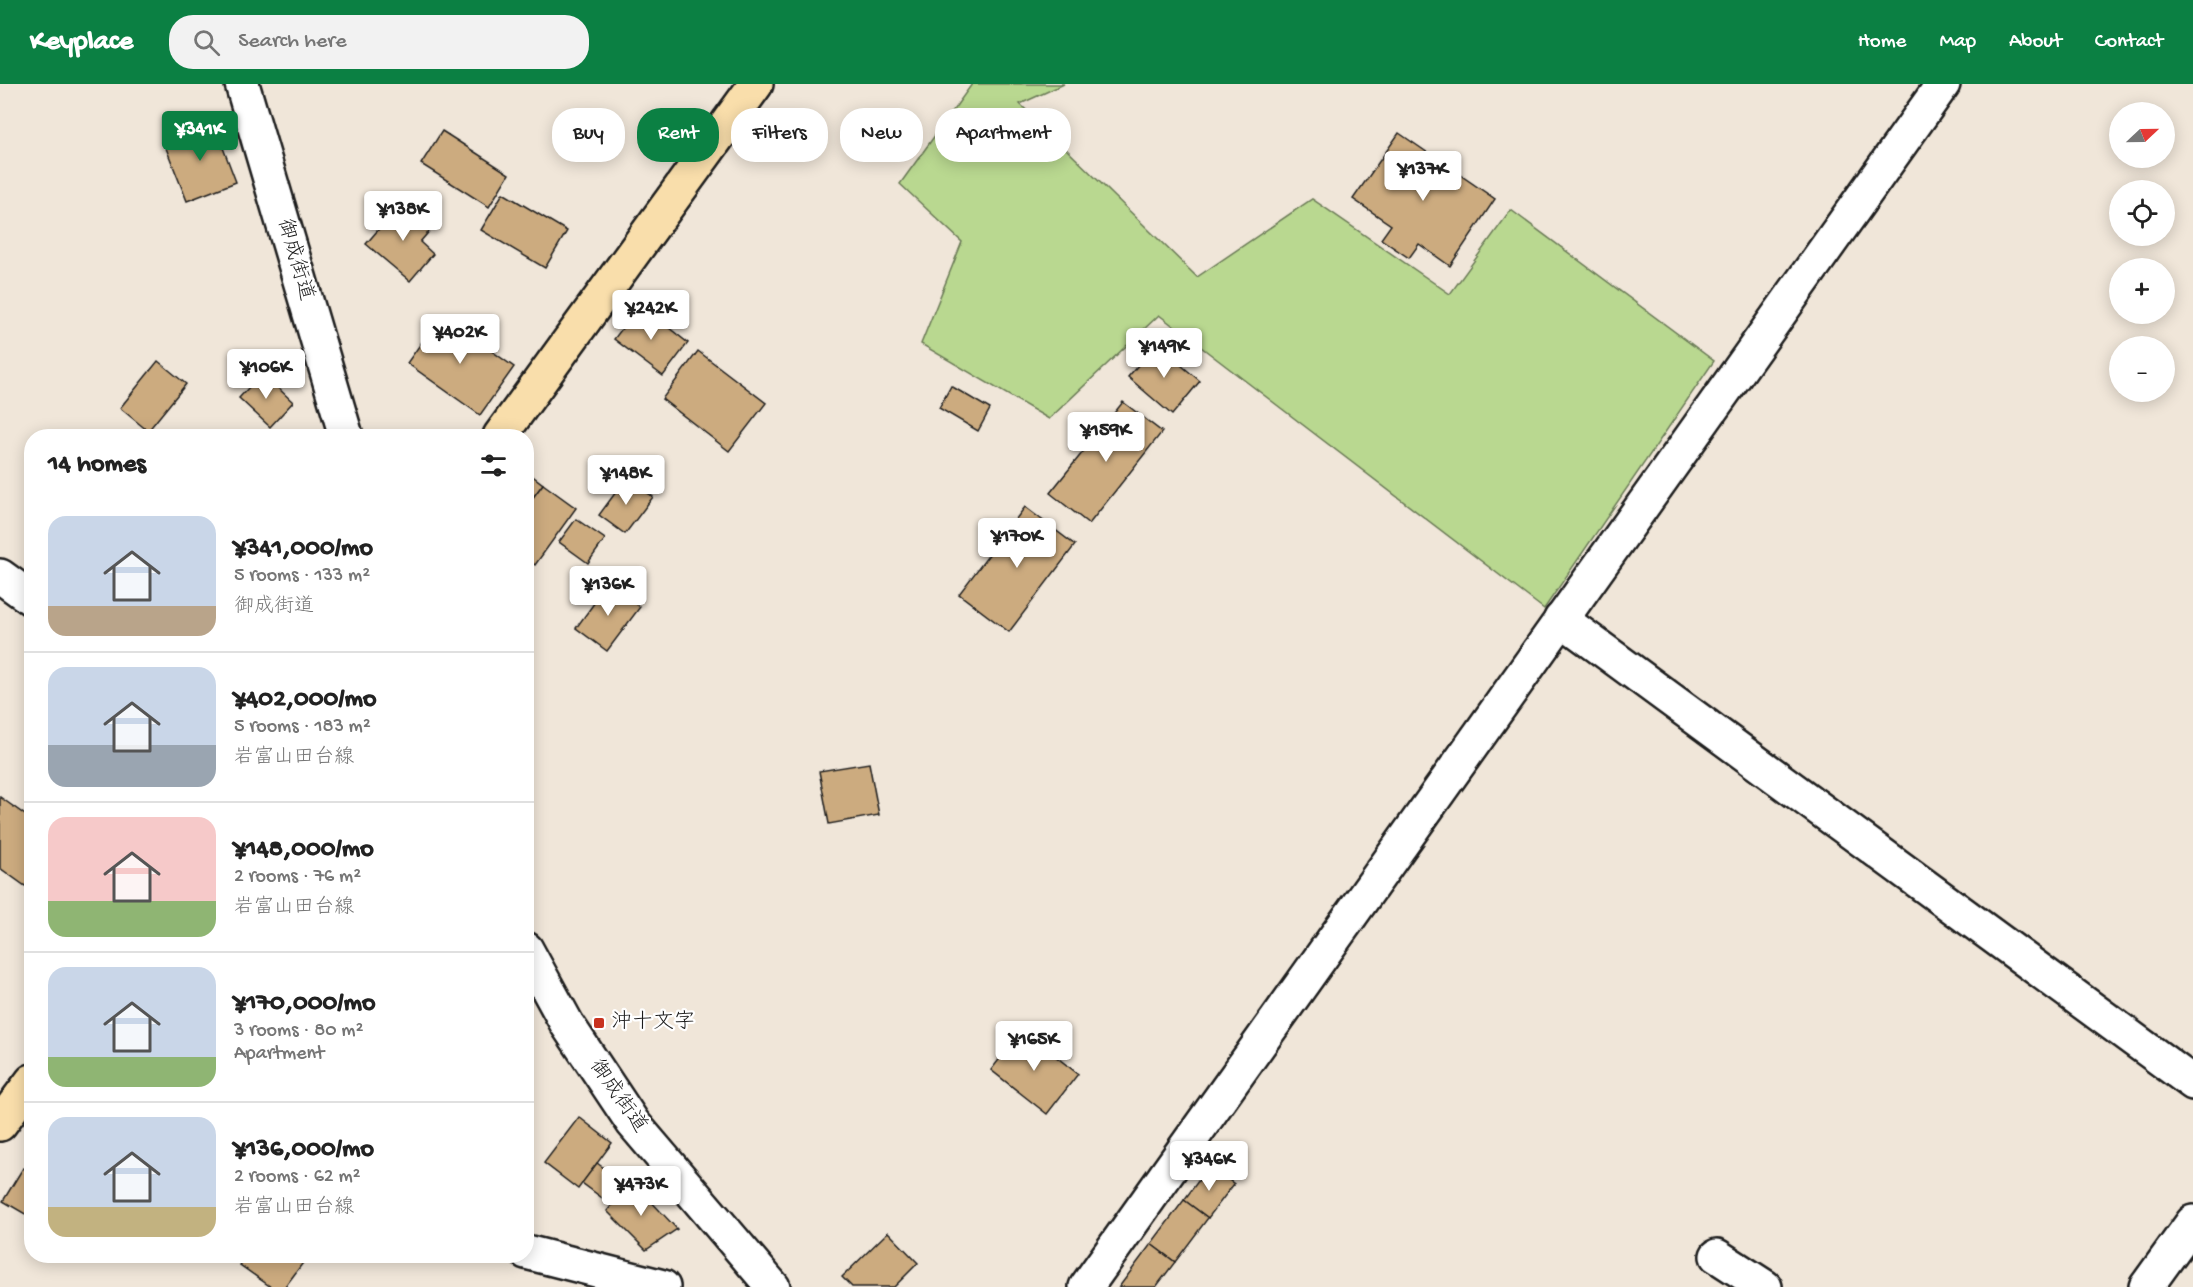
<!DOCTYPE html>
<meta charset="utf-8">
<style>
:root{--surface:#fff;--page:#f2f2f2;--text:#222;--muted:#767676;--line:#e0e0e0;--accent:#0b8043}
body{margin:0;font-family:"Gochi Hand","Klee One",sans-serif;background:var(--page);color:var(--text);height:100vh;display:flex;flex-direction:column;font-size:22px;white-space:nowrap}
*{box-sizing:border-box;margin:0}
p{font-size:20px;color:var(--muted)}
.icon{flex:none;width:33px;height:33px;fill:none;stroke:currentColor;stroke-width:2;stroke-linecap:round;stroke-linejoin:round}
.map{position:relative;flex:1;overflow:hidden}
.drawer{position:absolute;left:24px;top:345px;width:510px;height:834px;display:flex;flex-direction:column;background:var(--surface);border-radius:24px;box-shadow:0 3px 15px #0003}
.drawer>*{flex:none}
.hud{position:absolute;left:552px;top:24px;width:570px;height:54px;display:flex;gap:12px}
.needle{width:39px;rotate:68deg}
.buttons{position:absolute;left:2109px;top:18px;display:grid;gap:12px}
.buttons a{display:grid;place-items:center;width:66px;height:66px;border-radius:50%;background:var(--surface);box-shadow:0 3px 15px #0003;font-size:30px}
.price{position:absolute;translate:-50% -51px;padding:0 14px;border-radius:6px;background:#fff;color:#222;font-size:20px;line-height:39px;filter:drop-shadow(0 2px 3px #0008)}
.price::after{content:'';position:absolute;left:50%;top:36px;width:18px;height:14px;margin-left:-9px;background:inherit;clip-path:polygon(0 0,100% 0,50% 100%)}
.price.active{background:var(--accent);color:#fff}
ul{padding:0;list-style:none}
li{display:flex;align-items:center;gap:18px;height:150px;padding:0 24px}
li+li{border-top:2px solid var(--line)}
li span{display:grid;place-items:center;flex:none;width:168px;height:120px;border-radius:18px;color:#555}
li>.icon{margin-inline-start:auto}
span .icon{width:72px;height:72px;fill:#fffc;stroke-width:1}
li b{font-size:26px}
h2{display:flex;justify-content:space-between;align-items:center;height:72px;padding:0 24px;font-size:26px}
.chip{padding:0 21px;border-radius:24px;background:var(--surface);box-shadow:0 3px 15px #0003;font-size:21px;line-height:54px}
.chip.active{background:var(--accent);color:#fff}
header{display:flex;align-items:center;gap:36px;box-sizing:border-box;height:84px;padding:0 30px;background:var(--accent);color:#fff}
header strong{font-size:28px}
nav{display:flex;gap:33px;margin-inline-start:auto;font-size:21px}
.search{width:420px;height:54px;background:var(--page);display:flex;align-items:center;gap:15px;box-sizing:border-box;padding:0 21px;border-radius:24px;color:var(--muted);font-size:22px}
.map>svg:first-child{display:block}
.green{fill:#b9d890;stroke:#6a7a56;stroke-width:1.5}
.building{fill:#ccab7f;stroke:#1c1c1c;stroke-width:1.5}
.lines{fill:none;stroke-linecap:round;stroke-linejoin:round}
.minor-casing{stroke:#1c1c1c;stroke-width:38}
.major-casing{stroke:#1c1c1c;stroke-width:38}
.minor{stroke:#fff;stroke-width:33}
.major{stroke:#f9deab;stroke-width:33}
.poi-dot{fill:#c8321e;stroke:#fff;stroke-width:2}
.labels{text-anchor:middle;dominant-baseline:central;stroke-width:4.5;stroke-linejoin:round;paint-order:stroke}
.street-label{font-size:21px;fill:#1c1c1c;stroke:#fff}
.poi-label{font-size:21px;fill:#1c1c1c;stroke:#fff;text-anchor:start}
</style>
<header>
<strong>Keyplace</strong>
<div class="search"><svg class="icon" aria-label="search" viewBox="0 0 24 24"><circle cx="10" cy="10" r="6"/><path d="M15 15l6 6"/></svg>Search here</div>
<nav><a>Home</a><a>Map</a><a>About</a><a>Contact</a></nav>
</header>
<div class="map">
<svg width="2193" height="1203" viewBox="0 0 2193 1203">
<rect width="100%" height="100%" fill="#f0e6d9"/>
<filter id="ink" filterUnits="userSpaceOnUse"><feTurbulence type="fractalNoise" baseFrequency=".0167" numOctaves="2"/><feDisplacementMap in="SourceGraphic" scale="12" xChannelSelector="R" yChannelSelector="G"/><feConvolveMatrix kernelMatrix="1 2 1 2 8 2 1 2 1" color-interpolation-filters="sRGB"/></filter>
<g filter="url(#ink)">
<path class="green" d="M972 0H1064L1020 20 1197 193 1312 115 1450 210 1511 126 1714 277 1544 525 1159 231 1049 335 921 260 962 158 900 100Z"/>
<g class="building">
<path d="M214 40 236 98 187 117 164 59Z"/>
<path d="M442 47 509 90 489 123 421 80Z"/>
<path d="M1399 49 1495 115 1450 182 1419 160 1409 174 1381 155 1391 141 1353 115Z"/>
<path d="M503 109 567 147 545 184 481 146Z"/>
<path d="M402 118 432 144 420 158 433 170 410 197 366 160Z"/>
<path d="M640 221 688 259 663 292 614 255Z"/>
<path d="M441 231 514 283 480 331 407 279Z"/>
<path d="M1156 260 1200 297 1172 331 1128 293Z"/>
<path d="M698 267 766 319 729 367 662 315Z"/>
<path d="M158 277 186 300 148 347 120 324Z"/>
<path d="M262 289 293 318 270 343 239 314Z"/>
<path d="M951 302 990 325 978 347 939 324Z"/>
<path d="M1123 318 1162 348 1089 440 1050 409Z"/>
<path d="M526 387 543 400 526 423Z"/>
<path d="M627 393 653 413 625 450 599 431Z"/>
<path d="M543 400 576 424 535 481 526 474V423Z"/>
<path d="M1025 423 1075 461 1009 548 959 510Z"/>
<path d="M576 435 605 455 588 479 559 458Z"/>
<path d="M608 500 640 523 607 567 576 544Z"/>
<path d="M869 679 879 731 829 740 819 687Z"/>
<path d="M0 713 32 736V794L25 802 0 784Z"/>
<path d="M1022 946 1078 990 1047 1030 991 986Z"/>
<path d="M579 1033 612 1059 578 1105 544 1079Z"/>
<path d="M597 1079 628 1102 613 1122 582 1099Z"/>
<path d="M1210 1081 1234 1100 1208 1134 1184 1116Z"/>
<path d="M23 1084 32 1089V1134L3 1117Z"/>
<path d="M632 1097 677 1145 646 1166 607 1127Z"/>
<path d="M1184 1116 1208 1134 1175 1178 1151 1160Z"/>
<path d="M888 1148 918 1179 894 1203H852L842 1193Z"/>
<path d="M1151 1160 1175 1178 1156 1203H1119Z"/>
<path d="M247 1172H308L285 1203H271L240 1181Z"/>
</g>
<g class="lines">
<defs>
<g id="minor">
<path d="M242 0 346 352"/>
<path d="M0 492 32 515"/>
<path d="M1561 535 2193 999"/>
<path d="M526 865 567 940 633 1039 773 1203"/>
<path d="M526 1168 663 1203"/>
<path d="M1717 1172 1765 1203"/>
<path d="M1086 1203 1943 0"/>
<path d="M2146 1203 2193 1138"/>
</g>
<g id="major">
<path d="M500 352 756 0"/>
<path d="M0 1040 32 997"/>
</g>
</defs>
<use href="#minor" class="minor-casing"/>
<use href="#major" class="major-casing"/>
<use href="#minor" class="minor"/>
<use href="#major" class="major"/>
</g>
</g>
<rect class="poi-dot" x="593" y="933" width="12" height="12" rx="3"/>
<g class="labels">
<g class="street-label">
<text transform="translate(294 176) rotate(74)">御成街道</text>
<text transform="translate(617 1013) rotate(55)">御成街道</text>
</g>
<g class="poi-label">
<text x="611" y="939">沖十文字</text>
</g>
</g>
</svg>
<div class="buttons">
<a><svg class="needle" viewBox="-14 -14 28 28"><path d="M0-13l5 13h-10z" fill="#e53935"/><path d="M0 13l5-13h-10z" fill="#767676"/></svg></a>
<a><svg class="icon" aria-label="locate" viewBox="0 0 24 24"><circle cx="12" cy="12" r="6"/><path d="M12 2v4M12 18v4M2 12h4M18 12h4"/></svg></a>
<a>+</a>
<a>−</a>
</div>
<b class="price active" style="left:200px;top:78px">¥341K</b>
<b class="price" style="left:1423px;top:118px">¥137K</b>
<b class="price" style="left:403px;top:158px">¥138K</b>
<b class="price" style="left:651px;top:257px">¥242K</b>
<b class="price" style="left:460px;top:281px">¥402K</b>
<b class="price" style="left:1164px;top:295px">¥149K</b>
<b class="price" style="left:266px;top:316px">¥106K</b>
<b class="price" style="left:1106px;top:379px">¥159K</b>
<b class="price" style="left:626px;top:422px">¥148K</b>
<b class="price" style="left:1017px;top:485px">¥170K</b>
<b class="price" style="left:608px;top:533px">¥136K</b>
<b class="price" style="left:1034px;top:988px">¥165K</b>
<b class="price" style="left:1209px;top:1108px">¥346K</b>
<b class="price" style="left:641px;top:1133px">¥473K</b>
<div class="hud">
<a class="chip">Buy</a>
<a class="chip active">Rent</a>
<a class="chip">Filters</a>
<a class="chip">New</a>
<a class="chip">Apartment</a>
</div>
<section class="drawer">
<h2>14 homes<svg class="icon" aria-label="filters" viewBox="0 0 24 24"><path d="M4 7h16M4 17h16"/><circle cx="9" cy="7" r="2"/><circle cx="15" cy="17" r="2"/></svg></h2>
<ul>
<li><span style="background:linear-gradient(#c9d6e8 75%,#b9a48a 0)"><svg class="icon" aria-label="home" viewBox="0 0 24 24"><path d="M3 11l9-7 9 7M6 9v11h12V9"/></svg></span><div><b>¥341,000/mo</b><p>5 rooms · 133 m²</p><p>御成街道</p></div></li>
<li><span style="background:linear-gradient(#c9d6e8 65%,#9aa5b1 0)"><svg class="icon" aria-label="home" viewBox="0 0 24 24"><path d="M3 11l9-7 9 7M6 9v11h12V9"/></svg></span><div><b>¥402,000/mo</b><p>5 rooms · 183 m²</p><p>岩富山田台線</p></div></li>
<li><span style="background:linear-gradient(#f6c9c9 70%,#8fb573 0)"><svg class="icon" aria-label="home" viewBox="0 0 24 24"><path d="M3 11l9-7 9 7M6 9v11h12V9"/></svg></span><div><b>¥148,000/mo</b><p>2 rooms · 76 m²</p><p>岩富山田台線</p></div></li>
<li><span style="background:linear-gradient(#c9d6e8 75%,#8fb573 0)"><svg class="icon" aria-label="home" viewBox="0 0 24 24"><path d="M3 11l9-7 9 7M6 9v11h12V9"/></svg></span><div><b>¥170,000/mo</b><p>3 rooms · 80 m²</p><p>Apartment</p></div></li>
<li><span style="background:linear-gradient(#c9d6e8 75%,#c2b280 0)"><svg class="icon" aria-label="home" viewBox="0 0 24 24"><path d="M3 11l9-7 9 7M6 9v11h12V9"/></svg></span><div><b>¥136,000/mo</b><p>2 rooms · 62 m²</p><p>岩富山田台線</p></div></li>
</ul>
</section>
</div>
